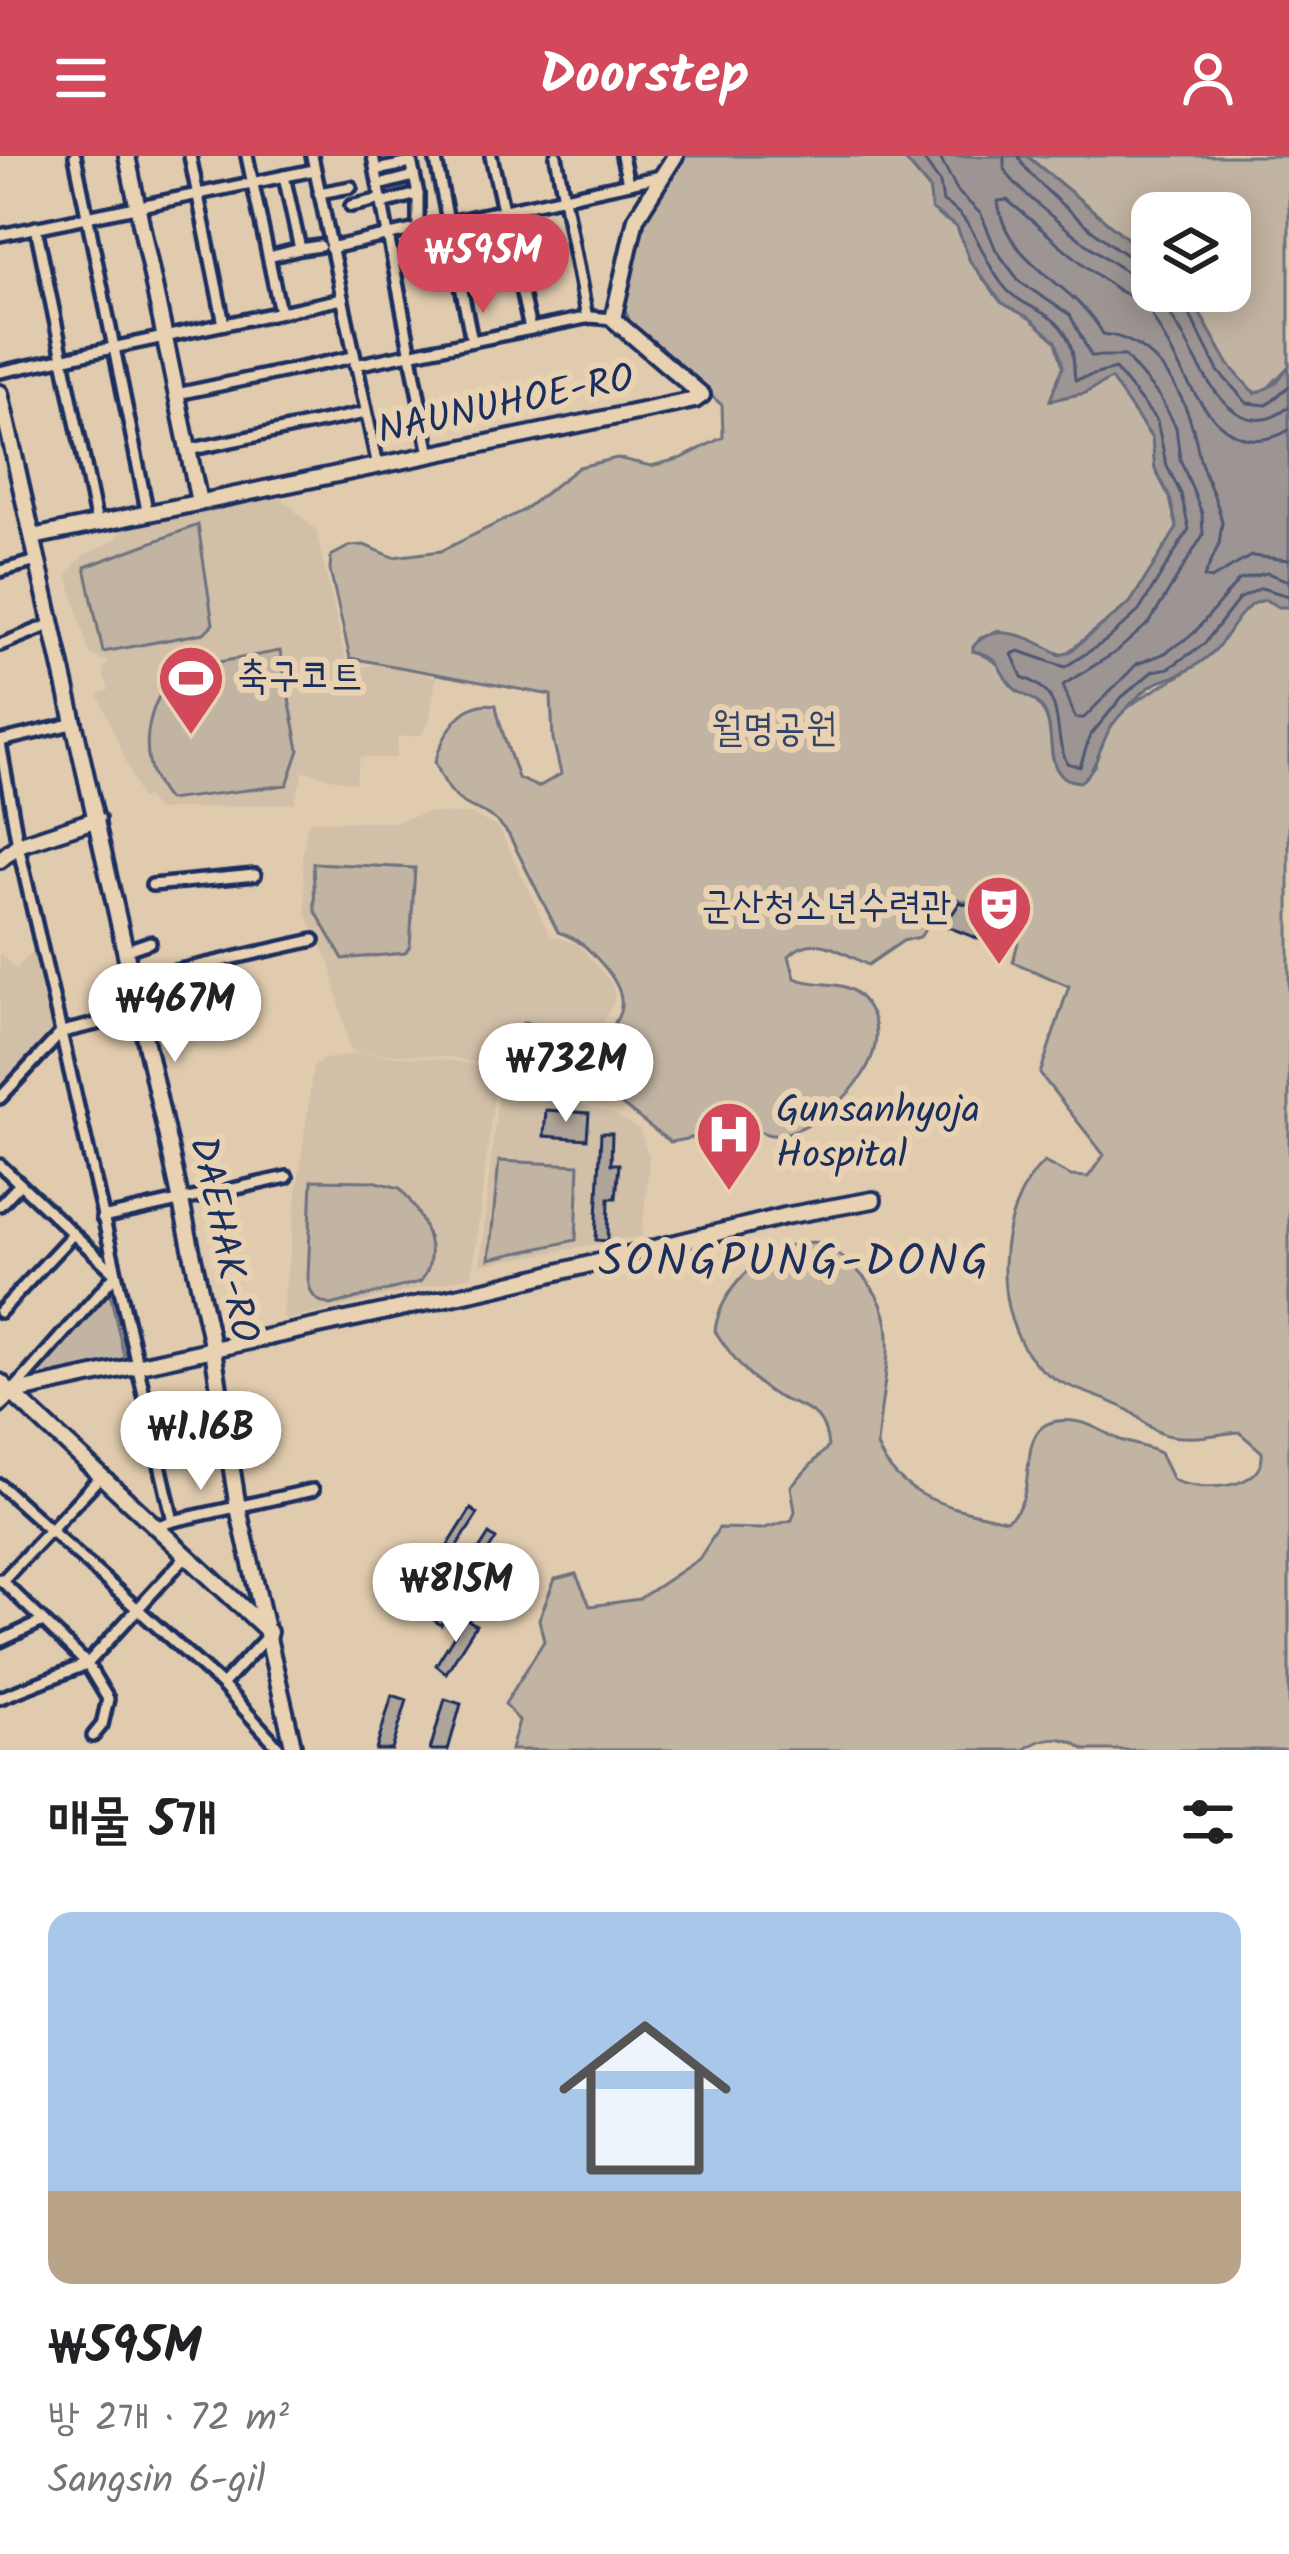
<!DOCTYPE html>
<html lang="ko">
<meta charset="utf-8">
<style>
:root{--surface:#fff;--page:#f2f2f2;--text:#202124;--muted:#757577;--accent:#d1495b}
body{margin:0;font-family:Kalam,"Poor Story",sans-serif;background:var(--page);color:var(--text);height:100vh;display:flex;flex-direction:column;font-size:45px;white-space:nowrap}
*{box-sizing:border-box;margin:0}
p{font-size:39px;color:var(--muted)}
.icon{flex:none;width:66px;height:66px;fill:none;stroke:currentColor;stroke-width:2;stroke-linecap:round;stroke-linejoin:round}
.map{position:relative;height:1594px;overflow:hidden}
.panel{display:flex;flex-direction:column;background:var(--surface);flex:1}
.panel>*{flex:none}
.buttons{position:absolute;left:1131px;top:36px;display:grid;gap:24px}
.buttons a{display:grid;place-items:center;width:120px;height:120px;border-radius:24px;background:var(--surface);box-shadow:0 6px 30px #0003;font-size:60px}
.price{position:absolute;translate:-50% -102px;padding:0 27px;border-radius:42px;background:#fff;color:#222;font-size:39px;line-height:78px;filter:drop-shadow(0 3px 6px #0008)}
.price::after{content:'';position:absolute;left:50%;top:72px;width:36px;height:27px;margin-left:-18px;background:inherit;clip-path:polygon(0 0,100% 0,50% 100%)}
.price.active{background:var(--accent);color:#fff}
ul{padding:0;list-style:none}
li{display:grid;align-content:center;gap:24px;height:636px;padding:0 48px}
li span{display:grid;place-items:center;height:372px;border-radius:24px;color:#555}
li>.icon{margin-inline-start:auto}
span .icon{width:216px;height:216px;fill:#fffc;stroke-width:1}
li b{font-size:51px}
h2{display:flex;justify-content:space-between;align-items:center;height:144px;padding:0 48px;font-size:51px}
header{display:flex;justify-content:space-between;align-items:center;height:156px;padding:0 48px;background:var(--accent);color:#fff;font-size:54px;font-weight:600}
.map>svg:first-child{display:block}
.built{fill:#d1bfa8}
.green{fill:#c2b4a2;stroke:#6e7280;stroke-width:3}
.water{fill:#9c9593;stroke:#686c7e;stroke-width:3}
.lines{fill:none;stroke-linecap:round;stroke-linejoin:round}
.shore{stroke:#4f5873;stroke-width:3}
.building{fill:#afa499;stroke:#1b2f5e;stroke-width:3}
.street-casing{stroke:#1b2f5e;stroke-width:18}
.secondary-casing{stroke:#1b2f5e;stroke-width:22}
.street{stroke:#e8d2b1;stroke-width:9}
.secondary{stroke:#e8d2b1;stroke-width:14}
.labels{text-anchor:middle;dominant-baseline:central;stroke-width:12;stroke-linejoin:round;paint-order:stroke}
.street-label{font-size:39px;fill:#1b2f5e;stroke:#e8d2b1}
.poi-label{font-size:39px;fill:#1b2f5e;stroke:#e8d2b1;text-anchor:start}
.park-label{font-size:39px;fill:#344368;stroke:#e8d2b1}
.quarter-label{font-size:45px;letter-spacing:3px;fill:#1b2f5e;stroke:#e8d2b1}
</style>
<header><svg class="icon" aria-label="menu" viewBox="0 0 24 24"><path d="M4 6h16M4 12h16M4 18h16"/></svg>Doorstep<svg class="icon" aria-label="person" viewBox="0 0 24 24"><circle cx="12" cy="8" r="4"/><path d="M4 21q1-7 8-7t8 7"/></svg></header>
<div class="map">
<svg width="1289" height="1594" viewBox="0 0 1289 1594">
<rect width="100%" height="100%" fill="#e0cbae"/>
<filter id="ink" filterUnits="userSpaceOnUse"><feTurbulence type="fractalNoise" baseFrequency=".00833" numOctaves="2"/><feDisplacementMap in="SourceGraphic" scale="24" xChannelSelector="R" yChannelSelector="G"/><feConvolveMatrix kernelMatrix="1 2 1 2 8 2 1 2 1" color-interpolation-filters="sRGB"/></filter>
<g filter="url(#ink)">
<g class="built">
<path d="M277 338 316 374 348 513 381 508 436 521 429 567 421 579 398 581 396 602 360 601 355 628 304 615 294 647 156 654 147 641 141 643 98 538 109 534 102 514 109 506 90 499 67 418 81 401 116 383 127 368Z"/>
<path d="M425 657 471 658 499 672 550 779 579 789 611 826 615 839 611 851 580 905 565 922 554 924 450 901 355 896 349 891 330 807 306 758 302 700 307 670 311 665 395 666Z"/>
<path d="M32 796 38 797 57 872 0 933V798L16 813Z"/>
<path d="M359 897 450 904 497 914 472 1120 286 1164 282 1158 313 911 322 904Z"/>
<path d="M499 928 614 958 639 973 649 1001 642 1080 480 1109Z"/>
</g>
<g class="green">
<path d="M685 0H902L929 32 938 59 957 71 970 105 1001 146 1031 163 1056 185 1063 210 1052 244 1085 237 1111 223 1152 283 1155 313 1170 342 1177 372 1130 447 1064 499 998 474 980 482 973 495C996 500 1043 545 1049 568 1054 590 1046 604 1065 622L1095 610C1102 543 1173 533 1212 497 1227 483 1235 456 1254 446 1267 440 1277 451 1289 451V1594H1085C1064 1578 1045 1579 1023 1594H511L519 1565 505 1548 544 1485 539 1463 555 1423 576 1418 590 1450 639 1443 699 1403 719 1372 761 1373 792 1364 795 1355 791 1330 828 1291C825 1252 804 1254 776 1240 753 1227 729 1197 715 1175 720 1129 774 1080 822 1087 917 1149 884 1194 877 1290 899 1343 955 1353 1006 1364 1049 1341 1001 1252 1079 1266 1096 1269 1108 1280 1123 1285 1136 1289 1148 1291 1160 1297L1173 1324C1198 1336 1266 1335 1262 1296L1239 1276C1215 1278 1191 1285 1166 1279 1151 1275 1141 1262 1128 1254 1100 1238 1060 1233 1037 1209 989 1159 995 1052 1044 1006L1071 1020 1088 1021 1104 999 1040 918 1069 830 1013 806 1021 775 1015 763 949 740 920 781 903 785 868 809C841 796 814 775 789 800L795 822C814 831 841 824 856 837 914 888 833 970 778 979 764 981 756 971 743 971 720 970 694 984 670 986L591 925C581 875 655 868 602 808 588 792 579 783 558 776L509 679C480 639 460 668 435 606 444 577 462 543 496 549 500 574 510 597 518 622L538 631 561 618 553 583 551 539 350 502 330 414 331 400 350 390 364 389 393 401 441 395 522 355 579 311 617 302 651 310 682 302 723 281 722 249 631 170 625 153 645 55Z"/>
<path d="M1027 0H1289V210L1262 238C1225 231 1209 163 1187 135H1230V57H1152V103Z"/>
<path d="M198 369 213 468 204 477 103 496 85 411Z"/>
<path d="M199 495 202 509 280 495 299 594 287 629 168 644C134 604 145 548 179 513L167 514 165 501Z"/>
<path d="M313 707 415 712 410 790 405 797 343 803 315 754Z"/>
<path d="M523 867 565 870 562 911 520 909Z"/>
<path d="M499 1005 579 1009 576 1084 489 1103Z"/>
<path d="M312 1024 373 1025 400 1032C421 1056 444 1098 420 1126L331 1149C314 1145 310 1139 308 1122Z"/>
<path d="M109 1133 125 1205 24 1226Z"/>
</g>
<path class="water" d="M902 0H1027L1152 103V135H1187L1229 209 1255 238 1275 228 1289 210V451H1278L1266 444C1240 447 1232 476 1215 494 1198 511 1179 519 1159 526 1145 531 1127 552 1117 563 1099 583 1100 612 1080 626 1040 623 1058 580 1044 555 1036 541 1025 541 1015 533 997 519 1005 500 973 495V491C995 462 1035 483 1060 499L1068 497 1130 447 1177 372 1170 342 1155 313 1152 282 1111 223 1085 237 1050 244 1063 210 1056 185 1031 163 1001 146 970 105 957 71 932 54 929 32Z"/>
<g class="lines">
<g class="shore">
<path d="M921 0 940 27 943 46C978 64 981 106 1007 134 1024 152 1053 155 1066 179 1075 194 1073 208 1075 224L1115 213 1157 265 1166 308 1181 338 1189 373 1139 455 1107 484 1065 511 1019 495 1012 498 1022 521C1070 538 1050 574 1067 607L1080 611 1090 580 1122 541 1153 515 1169 512 1204 488 1239 443 1261 432 1289 440"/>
<path d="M939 0 958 36 981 58 996 94 1020 126 1070 159 1091 200H1125L1159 240 1176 271 1180 303 1202 357 1203 379 1150 466 1116 496 1063 529 1075 562H1084L1137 508 1165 497 1194 477 1239 424 1267 417 1289 425"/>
<path d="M1004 0C1004 9 1003 11 1008 18 1020 39 1130 126 1152 127"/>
<path d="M1019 0C1022 20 1129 109 1152 112"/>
<path d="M1163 135C1164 155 1179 169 1187 187 1207 226 1239 291 1289 251"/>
<path d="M1178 135 1218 215 1247 247 1267 249 1289 230"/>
<path d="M1289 274C1211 319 1178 195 1146 150 1141 142 1124 139 1115 132 1077 106 1043 73 1007 44L998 45C1005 109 1075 126 1103 178 1159 184 1189 244 1198 295 1202 319 1218 341 1222 367L1219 388 1204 421 1211 423 1251 400 1289 404"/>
</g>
</g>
<g class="building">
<path d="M960 746 998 760 992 788 937 767 943 753 953 757Z"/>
<path d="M546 954 589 957 587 983 544 980Z"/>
<path d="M601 977H612L611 1008H619L616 1042H609L608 1085 596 1084Z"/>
<path d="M471 1353 478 1358 414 1456 408 1453Z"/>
<path d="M489 1378 496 1383 441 1469 434 1464Z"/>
<path d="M465 1462 476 1469 446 1517 436 1509Z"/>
<path d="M392 1539 407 1544 392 1594H376Z"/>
<path d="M445 1543 461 1548 448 1594H430Z"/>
</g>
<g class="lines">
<defs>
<g id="street">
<path d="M75 0 148 359"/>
<path d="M190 0 224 168"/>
<path d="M247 0 280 156"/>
<path d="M312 0 378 310"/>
<path d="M373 0 430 299"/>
<path d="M435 0 472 185"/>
<path d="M491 0 530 173"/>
<path d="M556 0 587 162"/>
<path d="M622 0 628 27"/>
<path d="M376 14 411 7"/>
<path d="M284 20 300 93 320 90"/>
<path d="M379 29 414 20"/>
<path d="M319 37 351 31"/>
<path d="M418 38V73"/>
<path d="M383 47 418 38 410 0"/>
<path d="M351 50 382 43"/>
<path d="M36 71 97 368"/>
<path d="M0 79 314 14"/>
<path d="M330 92 661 20"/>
<path d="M269 101 300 93"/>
<path d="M355 209 590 161 613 163"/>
<path d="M0 216 342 143"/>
<path d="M177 238 353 201"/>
<path d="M188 294 365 257"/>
<path d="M0 415 37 405"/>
<path d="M0 489 52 468"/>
<path d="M0 585 76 567"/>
<path d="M0 587 18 689 173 1365 155 1371"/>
<path d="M152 729 255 719"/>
<path d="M124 795 150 786"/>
<path d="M131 825 314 784"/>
<path d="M0 942 62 876 173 850"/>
<path d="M0 1009 116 1118 11 1237"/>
<path d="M0 1049 20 1028"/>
<path d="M102 1062 287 1021"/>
<path d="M0 1156 73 1078"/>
<path d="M0 1329 222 1529 281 1594"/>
<path d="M173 1365 313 1334"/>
<path d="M0 1423 87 1508 108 1543 102 1569 93 1580"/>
<path d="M2 1425 101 1320"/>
<path d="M0 1485 43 1465"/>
<path d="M222 1529 270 1477"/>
<path d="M0 1542 87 1508 186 1400"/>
</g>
<g id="secondary">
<path d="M127 0 199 346"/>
<path d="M0 237 169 990 213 1194 238 1352 294 1594"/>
<path d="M33 381 695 244 702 239 613 163 636 62 675 0"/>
<path d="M0 704 18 689 97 663"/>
<path d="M0 1226 269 1476"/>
<path d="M0 1248 11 1237 493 1132 785 1060 873 1044"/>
</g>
</defs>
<use href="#street" class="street-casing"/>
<use href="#secondary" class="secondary-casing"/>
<use href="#street" class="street"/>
<use href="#secondary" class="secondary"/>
</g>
</g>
<defs>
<symbol id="stadium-pin" viewBox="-11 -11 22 30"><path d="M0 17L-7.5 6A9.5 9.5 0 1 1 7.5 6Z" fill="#d1495b" stroke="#e8d2b1"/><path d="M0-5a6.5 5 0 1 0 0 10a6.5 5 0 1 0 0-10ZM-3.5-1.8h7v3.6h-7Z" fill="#fff"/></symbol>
<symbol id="theatre-pin" viewBox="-11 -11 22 30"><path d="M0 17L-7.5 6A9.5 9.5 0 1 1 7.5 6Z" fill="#d1495b" stroke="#e8d2b1"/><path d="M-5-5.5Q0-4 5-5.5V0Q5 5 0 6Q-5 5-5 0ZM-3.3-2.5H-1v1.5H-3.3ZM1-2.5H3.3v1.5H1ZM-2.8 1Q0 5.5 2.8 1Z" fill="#fff"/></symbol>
<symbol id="hospital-pin" viewBox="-11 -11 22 30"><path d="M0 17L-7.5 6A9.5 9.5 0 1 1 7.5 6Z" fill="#d1495b" stroke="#e8d2b1"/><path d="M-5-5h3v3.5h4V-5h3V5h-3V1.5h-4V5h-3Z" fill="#fff"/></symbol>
</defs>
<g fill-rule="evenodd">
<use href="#stadium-pin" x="153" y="484" width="76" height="104"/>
<use href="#theatre-pin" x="961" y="714" width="76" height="104"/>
<use href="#hospital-pin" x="691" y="940" width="76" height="104"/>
</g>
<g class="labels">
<g class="street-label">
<text transform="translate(506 250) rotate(-12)">NAUNUHOE-RO</text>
<text transform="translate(222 1084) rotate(78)">DAEHAK-RO</text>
</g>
<g class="poi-label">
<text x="237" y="522">축구코트</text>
<text x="952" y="752" text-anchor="end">군산청소년수련관</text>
<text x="776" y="956">Gunsanhyoja<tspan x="776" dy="45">Hospital</tspan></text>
</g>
<g class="park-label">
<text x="774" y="574">월명공원</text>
</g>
<g class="quarter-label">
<text x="795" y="1107">SONGPUNG-DONG</text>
</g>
</g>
</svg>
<div class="buttons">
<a><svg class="icon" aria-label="layers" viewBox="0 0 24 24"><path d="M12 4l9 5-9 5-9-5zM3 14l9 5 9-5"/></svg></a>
</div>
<b class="price active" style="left:483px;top:160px">₩595M</b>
<b class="price" style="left:175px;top:909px">₩467M</b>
<b class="price" style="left:566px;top:969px">₩732M</b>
<b class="price" style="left:201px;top:1337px">₩1.16B</b>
<b class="price" style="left:456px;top:1489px">₩815M</b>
</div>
<section class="panel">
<h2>매물 5개<svg class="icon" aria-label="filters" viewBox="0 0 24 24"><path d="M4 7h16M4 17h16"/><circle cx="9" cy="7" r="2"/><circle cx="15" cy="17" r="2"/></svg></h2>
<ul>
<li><span style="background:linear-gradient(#a9c7e8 75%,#b9a48a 0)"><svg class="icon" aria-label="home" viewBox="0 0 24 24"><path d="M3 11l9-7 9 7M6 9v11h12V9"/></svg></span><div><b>₩595M</b><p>방 2개 · 72 m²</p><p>Sangsin 6-gil</p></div></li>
</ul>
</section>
